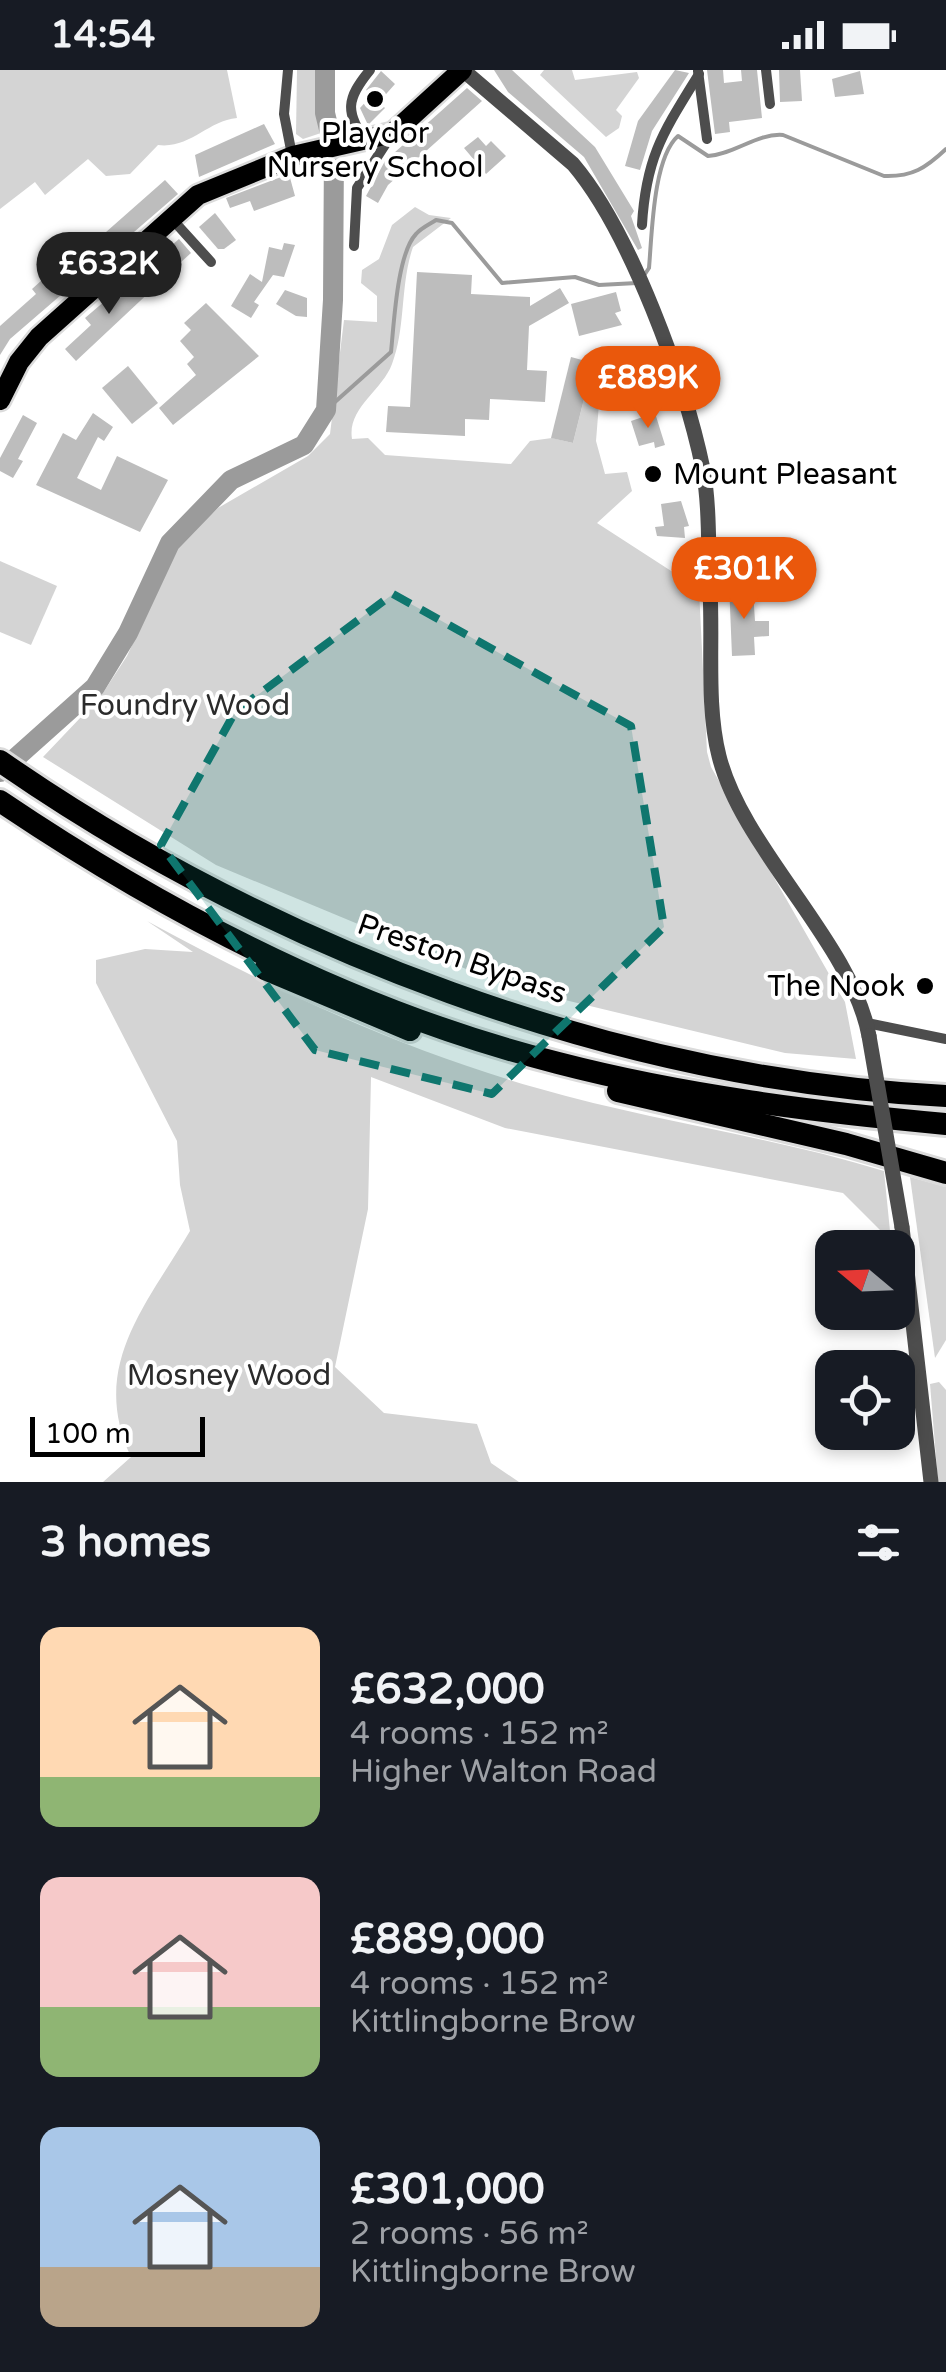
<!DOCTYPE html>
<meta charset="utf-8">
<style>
:root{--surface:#171b24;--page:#242831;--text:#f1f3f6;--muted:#9ea1a6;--accent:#ea580c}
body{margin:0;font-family:"Varela Round",sans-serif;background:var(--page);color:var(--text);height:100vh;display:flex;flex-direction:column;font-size:38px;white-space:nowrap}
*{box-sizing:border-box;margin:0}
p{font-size:32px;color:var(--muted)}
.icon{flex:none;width:55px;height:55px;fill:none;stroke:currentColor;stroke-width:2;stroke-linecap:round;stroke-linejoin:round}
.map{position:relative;height:1412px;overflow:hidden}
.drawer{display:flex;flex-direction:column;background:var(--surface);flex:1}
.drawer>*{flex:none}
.needle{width:65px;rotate:289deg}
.fabs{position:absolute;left:815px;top:1160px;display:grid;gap:20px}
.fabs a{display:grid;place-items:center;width:100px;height:100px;border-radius:20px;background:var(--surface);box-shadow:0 5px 15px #0003;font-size:50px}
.scale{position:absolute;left:30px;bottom:25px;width:175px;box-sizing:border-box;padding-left:10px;border:5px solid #000;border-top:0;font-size:28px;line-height:35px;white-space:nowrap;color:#000;-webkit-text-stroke:8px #fff;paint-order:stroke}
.price{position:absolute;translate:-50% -85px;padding:0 22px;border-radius:35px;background:var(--accent);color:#fff;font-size:32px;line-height:65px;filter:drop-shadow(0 2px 5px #0008)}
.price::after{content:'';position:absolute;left:50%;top:60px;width:30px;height:22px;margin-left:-15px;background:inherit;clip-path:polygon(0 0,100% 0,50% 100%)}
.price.current{background:#222;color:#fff}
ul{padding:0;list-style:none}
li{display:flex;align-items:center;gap:30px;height:250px;padding:0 40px}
li span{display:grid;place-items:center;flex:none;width:280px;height:200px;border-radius:20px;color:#555}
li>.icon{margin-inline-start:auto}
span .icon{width:120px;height:120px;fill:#fffc;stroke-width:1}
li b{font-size:42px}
h2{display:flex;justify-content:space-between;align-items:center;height:120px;padding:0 40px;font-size:42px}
.status{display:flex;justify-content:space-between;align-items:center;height:70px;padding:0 50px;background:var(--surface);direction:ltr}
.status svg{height:28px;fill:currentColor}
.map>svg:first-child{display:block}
.green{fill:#d4d4d4}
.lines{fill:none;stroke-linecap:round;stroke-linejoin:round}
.stream{stroke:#9b9b9b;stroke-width:4}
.river{stroke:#9b9b9b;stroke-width:20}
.building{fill:#bdbdbd}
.primary-casing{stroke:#dbdbdb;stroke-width:25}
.motorway-casing{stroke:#dbdbdb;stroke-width:28}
.minor{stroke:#4d4d4d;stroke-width:10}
.tertiary{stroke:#4d4d4d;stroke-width:15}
.primary{stroke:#000;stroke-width:20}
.motorway{stroke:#000;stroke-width:22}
.tertiary-bridge{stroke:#4d4d4d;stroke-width:15}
.marked{fill:#0f766e;fill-opacity:0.2;stroke:#0f766e;stroke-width:8;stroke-dasharray:20 12;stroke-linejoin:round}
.poi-dot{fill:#000;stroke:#fff;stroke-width:4}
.labels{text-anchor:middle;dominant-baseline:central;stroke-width:8;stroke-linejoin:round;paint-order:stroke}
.poi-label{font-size:30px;fill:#000;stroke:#fff}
.park-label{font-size:30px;fill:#2b2b2b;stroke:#fff}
.street-label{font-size:30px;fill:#000;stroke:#fff}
</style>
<div class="status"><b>14:54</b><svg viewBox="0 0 49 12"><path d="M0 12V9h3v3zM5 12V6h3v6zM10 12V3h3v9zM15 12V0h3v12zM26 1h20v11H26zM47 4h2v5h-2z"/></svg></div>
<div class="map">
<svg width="946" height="1412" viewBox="0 0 946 1412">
<rect width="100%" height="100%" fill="#fff"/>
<g class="green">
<path d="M0 0H227L237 48C207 51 190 79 158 75L130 104 106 106 88 89 45 125 35 112 0 139Z"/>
<path d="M297 0H315L321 63 303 69 296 64Z"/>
<path d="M544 0H572L575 10 637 2 639 8 616 40 622 46 619 58 606 67 540 5Z"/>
<path d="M415 137 429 145 451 148 413 177C400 214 406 258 392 294 382 321 347 338 352 369L368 368 385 385 511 394 530 371 552 368 573 373 593 293 602 296 596 371 605 404 627 402 632 421 597 453 699 519 707 682 711 697 845 932 856 989 785 983 507 916 216 795 43 687 101 626 127 586 179 475 218 438 308 386 330 364 344 250 377 252V226L361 213 362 200 379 189 392 155Z"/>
<path d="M0 491 57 516 31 575 0 562Z"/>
<path d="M147 851C272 919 400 979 537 1018 651 1051 770 1066 884 1101L891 1171 843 1123 505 1058 371 1007 368 1139 335 1297 384 1343 477 1354 491 1393 519 1412H103L131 1387C89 1297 145 1237 190 1161L180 1115 177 1071 96 913V890L145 879 193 882Z"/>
<path d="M910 1107 946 1117V1270L935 1288Z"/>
<path d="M939 1312 946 1320V1412H938L930 1314Z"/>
</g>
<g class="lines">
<g class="stream">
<path d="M643 207 649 198C652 164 653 88 678 66L708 86C735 84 757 63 783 65L884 106C912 107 926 98 946 79"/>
<path d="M326 340 391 282C394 254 397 184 416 164 421 158 430 154 436 150L452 153 502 213 575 207 599 215 637 213"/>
</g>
<path class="river" d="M0 702 95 617 128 563 170 473 231 410 304 375 326 340 333 230 334 80 325 43V0"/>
</g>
<g class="building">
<path d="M494 0H512L595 77 634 141 631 146 642 178 638 180 584 87 508 22Z"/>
<path d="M675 0 689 3 652 61 640 100 625 96 638 51Z"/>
<path d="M707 0H723L724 13 742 11 741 0H757L762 48 729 52 730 62 715 64Z"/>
<path d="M779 0H800L802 31 780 32Z"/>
<path d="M381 1 395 14 379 32 385 38 368 55 360 38 372 25 366 20Z"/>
<path d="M860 1 864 24 835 27 832 9Z"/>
<path d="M467 18 482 31 388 115 378 133 366 126 385 91Z"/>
<path d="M264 54 275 74 199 107 195 85Z"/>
<path d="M478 67 486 76 491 71 506 86 486 104 464 78Z"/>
<path d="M289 104 295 126 254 141 250 131 230 138 226 128Z"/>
<path d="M165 110 178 124 10 269 0 285V256L36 224 32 219 42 210 46 215Z"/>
<path d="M215 143 236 170 224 179H218L199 157Z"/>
<path d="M179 169 191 183 170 202 157 188Z"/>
<path d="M284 173 295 175 284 207 273 205 254 232 259 235 251 248 231 236 250 204 262 212 269 177 282 180Z"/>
<path d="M417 202 472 205 471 224 530 227V236L560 218 569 233 529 256 527 300 547 301 545 332 490 329 489 350 465 349V366L386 362 388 336 410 337Z"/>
<path d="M145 203 156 216 76 291 65 279 91 255 85 248 106 230 112 236Z"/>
<path d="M285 220 307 228V247L296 246 276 234Z"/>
<path d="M616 222 621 241 615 243 622 255 579 266 571 234Z"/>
<path d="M206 233 259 286 173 355 159 338 196 305 187 294 194 287 180 271 191 260 184 253Z"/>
<path d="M571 287 593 293 573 373 551 368Z"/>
<path d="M128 296 158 333 132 354 102 318Z"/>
<path d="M93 343 113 357 104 371 98 367 77 408 101 420 117 386 168 410 140 462 36 415 63 363 76 370Z"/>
<path d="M655 343 665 375 655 378 654 372 639 376 631 351Z"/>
<path d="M23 345 37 353 18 389 23 391 13 408 0 401V388Z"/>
<path d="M681 431 689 456 684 457 685 468 657 466 655 457 664 456 661 434Z"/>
<path d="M729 513H740L741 521H753L755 551H769V566L754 567 755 585 732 586Z"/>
</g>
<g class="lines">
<defs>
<path id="primary" d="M0 330 19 292 39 267 198 125 293 86 393 63 462 0"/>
<g id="motorway">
<path d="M0 691C269 878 617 1010 946 1026"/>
<path d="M0 731C169 845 359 943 558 993 685 1026 816 1042 946 1054"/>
<path d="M265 899 410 960"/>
<path d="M618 1021 846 1074 946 1103"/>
</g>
</defs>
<use href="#primary" class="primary-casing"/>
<use href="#motorway" class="motorway-casing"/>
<g class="minor">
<path d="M288 0 284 44 292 85"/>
<path d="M766 0 770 34"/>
<path d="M698 1 707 69"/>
<path d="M366 72C345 42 346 29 370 0"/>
<path d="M172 149 211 192"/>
<path d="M642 155C646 86 664 61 699 4"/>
<path d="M354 176 357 118 392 64"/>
<path d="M867 953 946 969"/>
</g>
<g class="tertiary">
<path d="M463 0 573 94C630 161 685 312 703 399 710 437 708 481 710 520 713 573 706 635 719 686 742 779 852 873 869 966"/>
<path d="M902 1157 931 1412"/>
</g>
<use href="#primary" class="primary"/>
<use href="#motorway" class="motorway"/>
<path class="tertiary-bridge" d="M869 966 902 1157"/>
</g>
<path class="marked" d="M393 524 631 656 664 857 492 1024 315 980 161 775 235 642Z"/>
<g class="poi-dot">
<circle cx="375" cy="29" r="10"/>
<circle cx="653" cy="404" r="10"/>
<circle cx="925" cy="916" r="10"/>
</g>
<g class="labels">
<g class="poi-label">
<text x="375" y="63">Playdor<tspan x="375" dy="34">Nursery School</tspan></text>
<text x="673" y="404" text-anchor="start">Mount Pleasant</text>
<text x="905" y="916" text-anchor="end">The Nook</text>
</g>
<g class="park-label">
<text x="185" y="635">Foundry Wood</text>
<text x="229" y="1305">Mosney Wood</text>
</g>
<g class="street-label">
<text transform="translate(462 889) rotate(19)">Preston Bypass</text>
</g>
</g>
</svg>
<div class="fabs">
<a><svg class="needle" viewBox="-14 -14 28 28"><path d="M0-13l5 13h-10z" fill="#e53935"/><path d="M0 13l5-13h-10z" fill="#9ea1a6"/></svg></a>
<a><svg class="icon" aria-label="locate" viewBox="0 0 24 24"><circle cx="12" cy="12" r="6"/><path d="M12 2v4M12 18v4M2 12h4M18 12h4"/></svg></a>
</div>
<div class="scale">100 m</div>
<b class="price current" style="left:109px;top:247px">£632K</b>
<b class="price" style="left:648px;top:361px">£889K</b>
<b class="price" style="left:744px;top:552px">£301K</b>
</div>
<section class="drawer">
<h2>3 homes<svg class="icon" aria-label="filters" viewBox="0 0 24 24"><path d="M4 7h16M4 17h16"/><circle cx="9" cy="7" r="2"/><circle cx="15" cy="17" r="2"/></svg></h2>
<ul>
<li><span style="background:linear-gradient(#ffd9b3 75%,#8fb573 0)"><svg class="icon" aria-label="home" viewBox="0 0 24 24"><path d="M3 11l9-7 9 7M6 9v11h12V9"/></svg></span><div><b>£632,000</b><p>4 rooms · 152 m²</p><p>Higher Walton Road</p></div></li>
<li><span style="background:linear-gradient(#f6c9c9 65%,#8fb573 0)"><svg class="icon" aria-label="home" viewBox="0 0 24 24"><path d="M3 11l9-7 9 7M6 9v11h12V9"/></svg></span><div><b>£889,000</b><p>4 rooms · 152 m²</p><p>Kittlingborne Brow</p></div></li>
<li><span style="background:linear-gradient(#a9c7e8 70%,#b9a48a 0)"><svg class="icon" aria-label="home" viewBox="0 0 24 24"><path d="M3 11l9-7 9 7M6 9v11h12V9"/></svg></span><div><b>£301,000</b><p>2 rooms · 56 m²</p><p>Kittlingborne Brow</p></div></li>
</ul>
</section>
